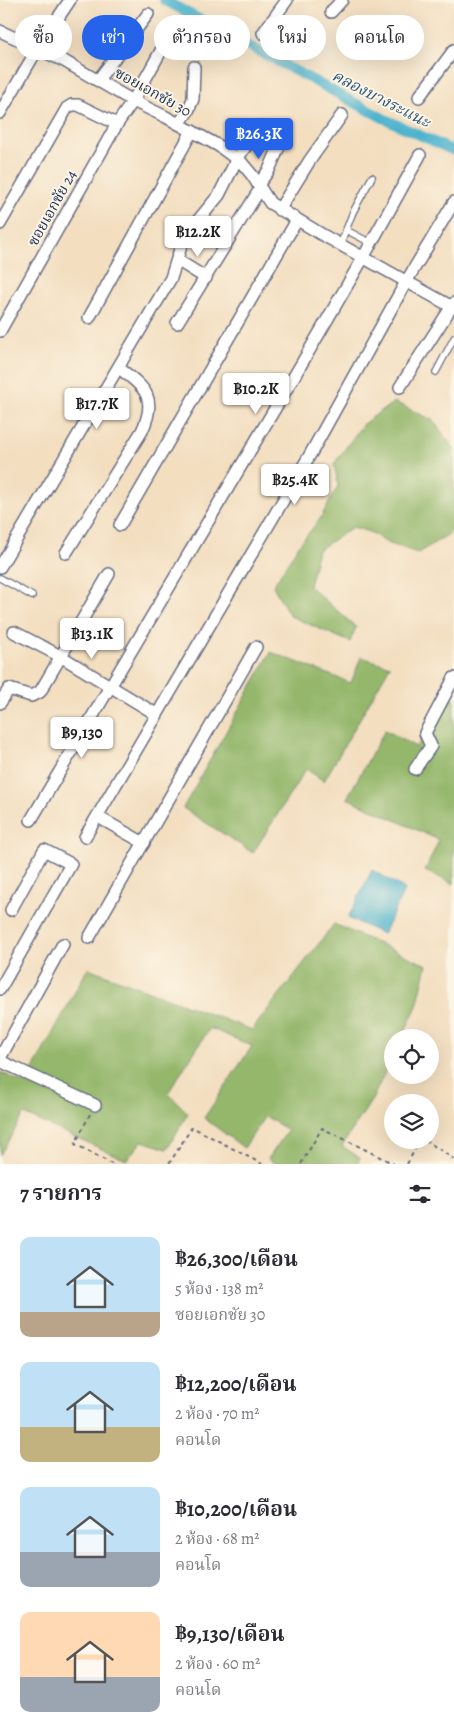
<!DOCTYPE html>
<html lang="th">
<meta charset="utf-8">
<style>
:root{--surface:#fff;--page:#f2f2f3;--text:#2b2b33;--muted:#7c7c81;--accent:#2563eb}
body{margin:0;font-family:Alegreya,"Noto Serif Thai",serif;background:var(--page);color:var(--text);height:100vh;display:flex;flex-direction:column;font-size:19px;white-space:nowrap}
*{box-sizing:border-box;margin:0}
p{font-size:16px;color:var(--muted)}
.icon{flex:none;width:28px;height:28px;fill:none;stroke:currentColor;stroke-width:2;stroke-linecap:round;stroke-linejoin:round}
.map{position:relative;height:1164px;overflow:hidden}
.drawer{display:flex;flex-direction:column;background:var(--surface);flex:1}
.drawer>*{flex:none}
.guide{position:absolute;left:15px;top:15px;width:425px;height:45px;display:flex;gap:10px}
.controls{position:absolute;left:384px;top:1029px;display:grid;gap:10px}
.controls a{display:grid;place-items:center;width:55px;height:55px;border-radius:50%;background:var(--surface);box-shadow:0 5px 20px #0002;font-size:25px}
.price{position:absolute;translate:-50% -42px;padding:0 11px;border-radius:5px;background:#fff;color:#222;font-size:16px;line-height:32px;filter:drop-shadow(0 1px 2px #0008)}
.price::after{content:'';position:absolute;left:50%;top:30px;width:15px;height:11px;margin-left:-8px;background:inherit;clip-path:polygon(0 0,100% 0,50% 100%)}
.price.current{background:var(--accent);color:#fff}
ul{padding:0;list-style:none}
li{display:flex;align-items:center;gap:15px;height:125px;padding:0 20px}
li span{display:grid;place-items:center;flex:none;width:140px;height:100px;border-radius:10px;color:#555}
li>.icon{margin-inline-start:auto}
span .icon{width:60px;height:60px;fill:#fffc;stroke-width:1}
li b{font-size:21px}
h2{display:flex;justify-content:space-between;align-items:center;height:60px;padding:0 20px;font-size:21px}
.pill{padding:0 18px;border-radius:22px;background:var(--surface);box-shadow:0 5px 20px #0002;font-size:18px;line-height:45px}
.pill.current{background:var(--accent);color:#fff}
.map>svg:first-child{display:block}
.forest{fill:#94b76c;stroke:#587365}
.water{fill:#4eb3cd;stroke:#347196}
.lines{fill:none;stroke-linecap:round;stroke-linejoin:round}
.canal{stroke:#4eb3cd;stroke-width:10}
.lane-casing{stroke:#676c80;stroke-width:8}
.street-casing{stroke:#676c80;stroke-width:14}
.path{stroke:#676c80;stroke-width:2;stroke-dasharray:4 4;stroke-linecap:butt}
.lane{stroke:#fff;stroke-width:5.5}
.street{stroke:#fff;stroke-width:11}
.labels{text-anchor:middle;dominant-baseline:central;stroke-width:4;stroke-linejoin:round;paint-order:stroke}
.street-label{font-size:15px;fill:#1b2f5e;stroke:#fcf5e5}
.water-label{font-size:16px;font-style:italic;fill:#2a577f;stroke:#fcf5e5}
</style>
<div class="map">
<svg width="454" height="1164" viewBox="0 0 454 1164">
<rect width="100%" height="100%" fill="#fcf5e5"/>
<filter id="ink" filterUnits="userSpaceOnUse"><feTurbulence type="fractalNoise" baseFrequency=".02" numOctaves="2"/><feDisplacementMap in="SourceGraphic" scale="10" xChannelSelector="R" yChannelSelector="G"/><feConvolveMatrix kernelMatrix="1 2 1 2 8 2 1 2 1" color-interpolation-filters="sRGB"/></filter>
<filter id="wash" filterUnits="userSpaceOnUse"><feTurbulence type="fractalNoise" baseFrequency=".0096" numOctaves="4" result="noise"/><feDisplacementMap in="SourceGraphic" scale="20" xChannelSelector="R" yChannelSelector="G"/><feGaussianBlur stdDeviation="1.12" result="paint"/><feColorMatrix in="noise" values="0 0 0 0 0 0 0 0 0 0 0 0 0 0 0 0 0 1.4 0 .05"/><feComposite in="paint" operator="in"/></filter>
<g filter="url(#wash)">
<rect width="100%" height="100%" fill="#f3dec0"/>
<g class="forest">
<path d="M394 402 433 420 454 449V520L449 534 418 553 387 543 372 533 353 527 318 550 309 586 356 627 350 642 290 616 273 586 298 546 320 519 338 486 334 464 363 424Z"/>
<path d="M271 652 351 683 361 657 390 666 324 781 306 769 253 853 183 808Z"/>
<path d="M451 697 454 699V884L425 871 439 840 347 798 385 730 416 747Z"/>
<path d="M334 924 427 965 417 1006 402 1037 392 1038V1057L373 1098 342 1146 360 1158 357 1164H275L268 1159 288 1130 265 1116 244 1148 204 1118 252 1046 210 1028 168 1093 188 1113 167 1149 142 1141 126 1160 24 1114 0 1155V1072L25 1084 88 968 252 1030Z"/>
</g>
<path class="water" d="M372 870 405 889 383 934 348 918Z"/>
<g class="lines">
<path class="canal" d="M164 0 383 118 454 151"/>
</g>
</g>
<g filter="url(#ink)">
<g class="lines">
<defs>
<g id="lane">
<path d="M346 230 371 243"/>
<path d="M340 245 353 212 372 177"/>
<path d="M436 372 454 338"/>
<path d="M0 578 32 596"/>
</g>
<g id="street">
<path d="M331 12 342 0"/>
<path d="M0 31 64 61 133 101 166 117 219 146 242 163 252 175 270 203 321 234 454 308"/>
<path d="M263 33 287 0"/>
<path d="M98 80 148 14"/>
<path d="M419 97 454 50"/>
<path d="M0 113 38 48 70 0"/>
<path d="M179 124 188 111 193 99 194 67"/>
<path d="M258 185 269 170 279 147"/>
<path d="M279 210 310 160 342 115"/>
<path d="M0 224 67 108 72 105H78L117 124"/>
<path d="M177 260 206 278"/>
<path d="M89 318 192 131"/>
<path d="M177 323 260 189"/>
<path d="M0 331 117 124 133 101 172 31"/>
<path d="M400 387 454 303"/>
<path d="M120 525 297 220"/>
<path d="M66 553 142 431C158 397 145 388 119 368"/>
<path d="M0 567 171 278 182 243 191 229 219 195 237 159 259 127"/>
<path d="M14 632 62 657 156 714"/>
<path d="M0 703 9 689 31 696 40 692 109 574"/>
<path d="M415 769 431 746 425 733 454 678"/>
<path d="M98 817 144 843"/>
<path d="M31 820 302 363 363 258 420 155"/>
<path d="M85 837 311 453 406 282 454 202"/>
<path d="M89 938 256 647"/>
<path d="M0 989 71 864 44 850 11 910"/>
<path d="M0 1058 63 944"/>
<path d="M0 1061 95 1105"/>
</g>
</defs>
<use href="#lane" class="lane-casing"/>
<use href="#street" class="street-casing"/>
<g class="path">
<path d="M90 1114 75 1144 112 1164"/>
<path d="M425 1140 454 1159"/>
<path d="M169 1164 192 1127 262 1164"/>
<path d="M301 1164 322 1128 394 1164"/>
<path d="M407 1164 420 1140"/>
</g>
<use href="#lane" class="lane"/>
<use href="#street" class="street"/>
</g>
</g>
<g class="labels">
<g class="street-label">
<text transform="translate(153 92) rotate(29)">ซอยเอกชัย 30</text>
<text transform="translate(52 208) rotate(-61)">ซอยเอกชัย 24</text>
</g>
<g class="water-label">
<text transform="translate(381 99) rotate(27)">คลองบางระแนะ</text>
</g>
</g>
</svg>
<div class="controls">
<a><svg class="icon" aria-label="locate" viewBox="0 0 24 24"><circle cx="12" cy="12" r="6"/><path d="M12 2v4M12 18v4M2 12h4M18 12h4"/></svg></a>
<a><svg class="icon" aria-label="layers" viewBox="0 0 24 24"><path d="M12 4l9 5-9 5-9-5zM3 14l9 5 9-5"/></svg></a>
</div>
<b class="price current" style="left:259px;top:160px">฿26.3K</b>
<b class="price" style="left:198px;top:258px">฿12.2K</b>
<b class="price" style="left:256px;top:415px">฿10.2K</b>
<b class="price" style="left:97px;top:430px">฿17.7K</b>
<b class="price" style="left:295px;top:506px">฿25.4K</b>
<b class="price" style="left:92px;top:660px">฿13.1K</b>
<b class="price" style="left:82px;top:759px">฿9,130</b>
<div class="guide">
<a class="pill">ซื้อ</a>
<a class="pill current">เช่า</a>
<a class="pill">ตัวกรอง</a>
<a class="pill">ใหม่</a>
<a class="pill">คอนโด</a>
</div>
</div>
<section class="drawer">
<h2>7 รายการ<svg class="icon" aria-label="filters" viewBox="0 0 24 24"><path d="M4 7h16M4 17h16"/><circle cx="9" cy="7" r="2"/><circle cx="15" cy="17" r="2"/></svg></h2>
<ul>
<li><span style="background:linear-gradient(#bfe0f5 75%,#b9a48a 0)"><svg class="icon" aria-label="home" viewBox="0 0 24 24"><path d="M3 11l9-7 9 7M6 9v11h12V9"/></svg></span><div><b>฿26,300/เดือน</b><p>5 ห้อง · 138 m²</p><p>ซอยเอกชัย 30</p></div></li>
<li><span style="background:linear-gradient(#bfe0f5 65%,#c2b280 0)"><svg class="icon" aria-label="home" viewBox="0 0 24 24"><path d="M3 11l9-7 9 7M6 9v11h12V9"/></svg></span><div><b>฿12,200/เดือน</b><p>2 ห้อง · 70 m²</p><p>คอนโด</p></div></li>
<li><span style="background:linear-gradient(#bfe0f5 65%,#9aa5b1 0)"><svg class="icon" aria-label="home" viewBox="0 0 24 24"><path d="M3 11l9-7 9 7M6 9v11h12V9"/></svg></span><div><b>฿10,200/เดือน</b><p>2 ห้อง · 68 m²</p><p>คอนโด</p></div></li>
<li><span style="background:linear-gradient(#ffd9b3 65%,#9aa5b1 0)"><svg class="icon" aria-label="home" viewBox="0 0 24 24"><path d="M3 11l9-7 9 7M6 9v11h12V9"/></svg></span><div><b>฿9,130/เดือน</b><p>2 ห้อง · 60 m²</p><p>คอนโด</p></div></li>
</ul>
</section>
